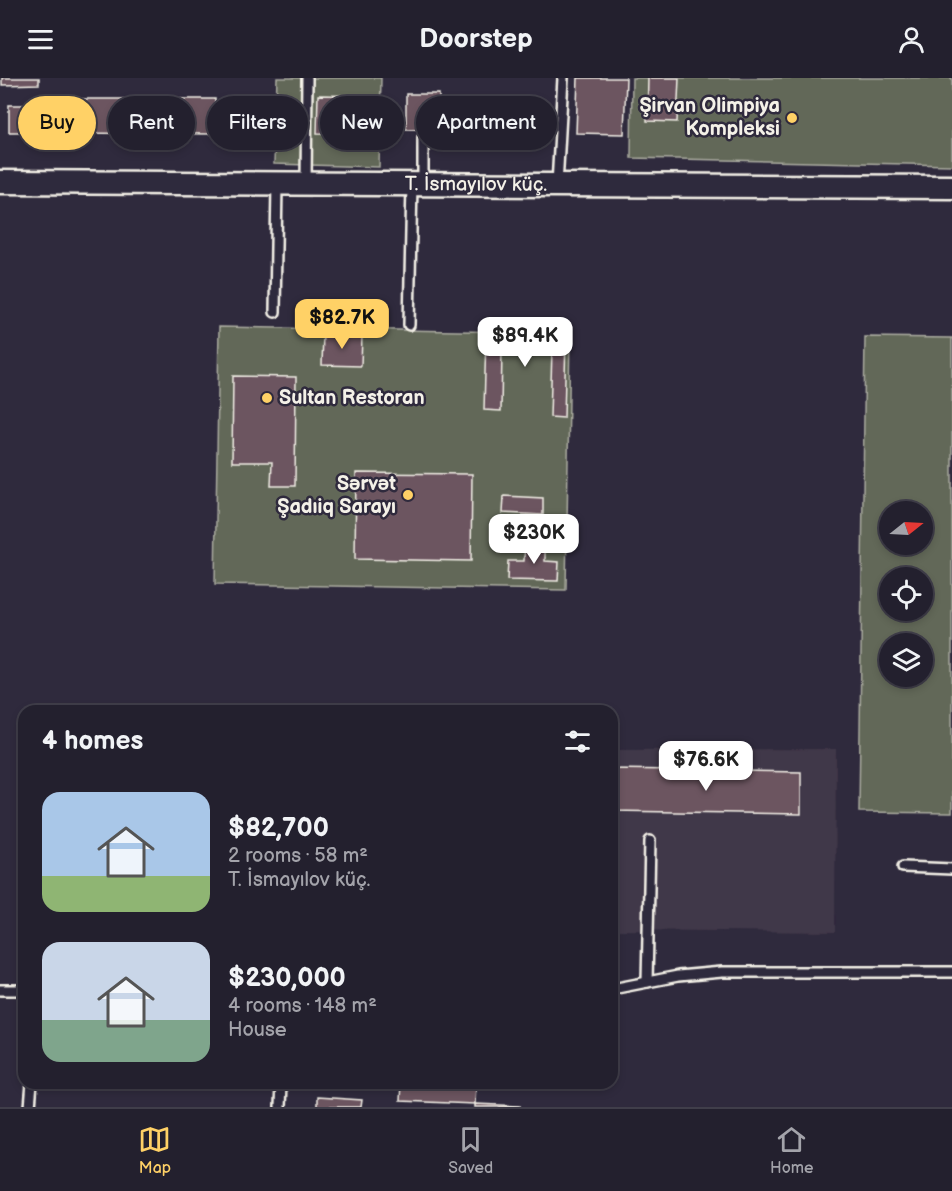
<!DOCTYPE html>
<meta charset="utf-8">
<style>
:root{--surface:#23202e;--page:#2f2d3a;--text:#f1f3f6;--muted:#a3a3aa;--line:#403e4a;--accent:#ffd166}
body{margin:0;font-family:"Balsamiq Sans",sans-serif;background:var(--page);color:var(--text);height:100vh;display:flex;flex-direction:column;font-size:22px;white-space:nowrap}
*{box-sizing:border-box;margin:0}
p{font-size:20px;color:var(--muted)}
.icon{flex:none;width:33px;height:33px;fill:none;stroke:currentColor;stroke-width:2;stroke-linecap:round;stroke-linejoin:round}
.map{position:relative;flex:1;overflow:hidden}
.details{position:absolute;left:18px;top:627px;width:600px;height:384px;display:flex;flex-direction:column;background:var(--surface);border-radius:18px;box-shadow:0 3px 9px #0003,0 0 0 2px var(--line)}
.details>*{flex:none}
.guide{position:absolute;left:18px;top:18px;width:600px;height:54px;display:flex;gap:12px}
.needle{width:39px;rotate:72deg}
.buttons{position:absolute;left:879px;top:423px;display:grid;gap:12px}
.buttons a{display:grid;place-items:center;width:54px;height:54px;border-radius:50%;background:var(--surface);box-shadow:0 3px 9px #0003,0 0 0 2px var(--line);font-size:30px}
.price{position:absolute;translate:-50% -51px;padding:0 14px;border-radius:12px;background:#fff;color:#222;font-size:20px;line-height:39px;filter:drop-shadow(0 2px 3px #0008)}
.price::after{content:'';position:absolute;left:50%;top:36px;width:18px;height:14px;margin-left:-9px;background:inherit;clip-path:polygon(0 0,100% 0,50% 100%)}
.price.current{background:var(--accent);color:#111}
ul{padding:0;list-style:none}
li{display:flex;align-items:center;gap:18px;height:150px;padding:0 24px}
li span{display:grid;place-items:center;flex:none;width:168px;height:120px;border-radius:18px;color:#555}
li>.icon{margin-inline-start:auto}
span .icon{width:72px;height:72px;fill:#fffc;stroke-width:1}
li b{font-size:26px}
h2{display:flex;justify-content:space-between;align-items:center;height:72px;padding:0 24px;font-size:26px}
.pill{padding:0 21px;border-radius:27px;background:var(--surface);box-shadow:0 3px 9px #0003,0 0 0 2px var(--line);font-size:21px;line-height:54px}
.pill.current{background:var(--accent);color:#111}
header{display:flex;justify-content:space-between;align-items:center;height:78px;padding:0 24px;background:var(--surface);font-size:27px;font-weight:700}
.tabs{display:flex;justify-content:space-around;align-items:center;height:84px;border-top:2px solid var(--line);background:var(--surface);font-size:16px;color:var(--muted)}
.tabs a{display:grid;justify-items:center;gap:3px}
.tabs .current{color:var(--accent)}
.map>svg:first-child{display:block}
.built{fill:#413748}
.green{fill:#626759;stroke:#abaca0;stroke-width:1.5;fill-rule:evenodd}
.building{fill:#6c5460;stroke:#f4f1e8;stroke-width:1.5}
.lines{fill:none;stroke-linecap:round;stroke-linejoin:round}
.service-casing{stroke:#f4f1e8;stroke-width:14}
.tertiary-casing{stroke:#f4f1e8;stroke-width:27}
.service{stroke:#2f2a3d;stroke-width:9}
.tertiary{stroke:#2f2a3d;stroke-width:22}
.poi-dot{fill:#ffd166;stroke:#2f2a3d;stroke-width:2}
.labels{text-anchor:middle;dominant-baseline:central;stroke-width:5;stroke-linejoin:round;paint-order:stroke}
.poi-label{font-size:20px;font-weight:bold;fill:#f4f1e8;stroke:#2f2a3d;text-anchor:end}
.street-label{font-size:20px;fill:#f4f1e8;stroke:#2f2a3d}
</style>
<header><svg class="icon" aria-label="menu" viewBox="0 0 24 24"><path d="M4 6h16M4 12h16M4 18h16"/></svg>Doorstep<svg class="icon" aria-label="person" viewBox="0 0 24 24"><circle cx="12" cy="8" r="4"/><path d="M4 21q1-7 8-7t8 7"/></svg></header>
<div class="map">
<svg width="952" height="1029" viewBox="0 0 952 1029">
<rect width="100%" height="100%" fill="#2f2a3d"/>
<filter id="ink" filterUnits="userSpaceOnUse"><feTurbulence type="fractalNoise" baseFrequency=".0167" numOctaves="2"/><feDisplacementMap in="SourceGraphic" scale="12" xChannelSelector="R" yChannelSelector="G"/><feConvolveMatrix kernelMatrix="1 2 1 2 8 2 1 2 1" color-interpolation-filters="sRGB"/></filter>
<g filter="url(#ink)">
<path class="built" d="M836 671 835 854 612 852V672Z"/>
<g class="green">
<path d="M277 0H381L379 89 274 86Z"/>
<path d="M632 0H952V87L631 80Z"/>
<path d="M219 249 570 255 566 512 215 506Z"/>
<path d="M865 259 952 260V735L859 734ZM890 434H922V466H890ZM890 500H922V532H890ZM890 566H922V598H890Z"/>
</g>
<g class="building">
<path d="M2 0H39V6L2 7Z"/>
<path d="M578 0H626L624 56 576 55Z"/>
<path d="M648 0H679L677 44 647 43Z"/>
<path d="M406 16H439V52L406 51Z"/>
<path d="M318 17 370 18 369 56 317 55Z"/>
<path d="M63 21H215V56L62 55Z"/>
<rect x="9" y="27" width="44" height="27"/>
<path d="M323 256 362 257 361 288 322 287Z"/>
<path d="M486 257 566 259 564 340 550 339 552 272 502 271 501 333 484 332Z"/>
<path d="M233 298 296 299 295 408H271L272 384H232Z"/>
<path d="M356 395 472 396 471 483 355 481Z"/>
<path d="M504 418 543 420V437L503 435Z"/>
<path d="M525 462H545V483L559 484 558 503 507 502 508 483H524Z"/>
<path d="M612 691 801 694V736L612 733Z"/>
<path d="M401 1005H476L475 1026 400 1023Z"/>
<path d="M317 1019 362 1022 361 1029H317Z"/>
<path d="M475 1026 520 1028V1029H475Z"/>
</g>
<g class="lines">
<defs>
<g id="service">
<path d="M306 106 307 0"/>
<path d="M423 106V59"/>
<path d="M557 107 563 0"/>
<path d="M275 234 277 106"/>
<path d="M409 247 412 106"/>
<path d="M903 789 952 791"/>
<path d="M647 904 650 763"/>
<path d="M612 911 678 898 722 894H952"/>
<path d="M0 912H24"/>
<path d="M30 1029 32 1005"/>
<path d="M280 1029 281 1005"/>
</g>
<g id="tertiary">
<path id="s1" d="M0 104 952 109"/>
</g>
</defs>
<use href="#service" class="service-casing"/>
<use href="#tertiary" class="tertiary-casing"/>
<use href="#service" class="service"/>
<use href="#tertiary" class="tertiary"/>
</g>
</g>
<g class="poi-dot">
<circle cx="792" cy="40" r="6"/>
<circle cx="267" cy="320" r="6"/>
<circle cx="408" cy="417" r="6"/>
</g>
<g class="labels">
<g class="poi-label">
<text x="780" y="28">Şirvan Olimpiya<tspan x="780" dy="23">Kompleksi</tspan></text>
<text x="279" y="320" text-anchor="start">Sultan Restoran</text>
<text x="396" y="406">Sərvət<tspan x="396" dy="23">Şadıiq Sarayı</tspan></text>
</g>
<g class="street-label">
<text stroke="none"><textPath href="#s1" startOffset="476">T. İsmayılov küç.</textPath></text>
</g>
</g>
</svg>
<div class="buttons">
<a><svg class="needle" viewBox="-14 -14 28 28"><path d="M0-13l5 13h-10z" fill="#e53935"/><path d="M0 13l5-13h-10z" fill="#a3a3aa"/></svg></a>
<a><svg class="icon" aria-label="locate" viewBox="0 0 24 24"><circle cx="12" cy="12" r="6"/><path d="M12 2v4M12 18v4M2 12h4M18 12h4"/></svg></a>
<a><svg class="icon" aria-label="layers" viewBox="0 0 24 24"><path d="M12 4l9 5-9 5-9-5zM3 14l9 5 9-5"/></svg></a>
</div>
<b class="price current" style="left:342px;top:272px">$82.7K</b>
<b class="price" style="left:525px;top:290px">$89.4K</b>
<b class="price" style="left:534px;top:487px">$230K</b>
<b class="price" style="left:706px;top:714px">$76.6K</b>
<div class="guide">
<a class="pill current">Buy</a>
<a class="pill">Rent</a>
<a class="pill">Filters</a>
<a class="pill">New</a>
<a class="pill">Apartment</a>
</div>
<section class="details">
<h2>4 homes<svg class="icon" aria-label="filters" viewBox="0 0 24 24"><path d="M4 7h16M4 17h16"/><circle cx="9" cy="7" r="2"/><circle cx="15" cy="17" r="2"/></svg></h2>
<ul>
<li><span style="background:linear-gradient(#a9c7e8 70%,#8fb573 0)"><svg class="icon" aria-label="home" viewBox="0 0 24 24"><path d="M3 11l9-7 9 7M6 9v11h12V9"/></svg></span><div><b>$82,700</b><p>2 rooms · 58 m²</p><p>T. İsmayılov küç.</p></div></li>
<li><span style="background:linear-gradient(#c9d6e8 65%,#7fa58c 0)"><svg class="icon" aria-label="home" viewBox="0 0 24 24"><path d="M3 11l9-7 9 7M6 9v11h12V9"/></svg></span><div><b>$230,000</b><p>4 rooms · 148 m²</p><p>House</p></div></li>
</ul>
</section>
</div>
<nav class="tabs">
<a class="current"><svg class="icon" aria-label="map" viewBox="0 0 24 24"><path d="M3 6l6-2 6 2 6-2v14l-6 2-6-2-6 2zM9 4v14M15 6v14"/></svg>Map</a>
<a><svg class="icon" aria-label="saved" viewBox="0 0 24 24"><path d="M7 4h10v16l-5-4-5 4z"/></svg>Saved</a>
<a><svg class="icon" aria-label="home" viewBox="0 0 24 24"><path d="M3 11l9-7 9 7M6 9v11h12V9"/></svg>Home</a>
</nav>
